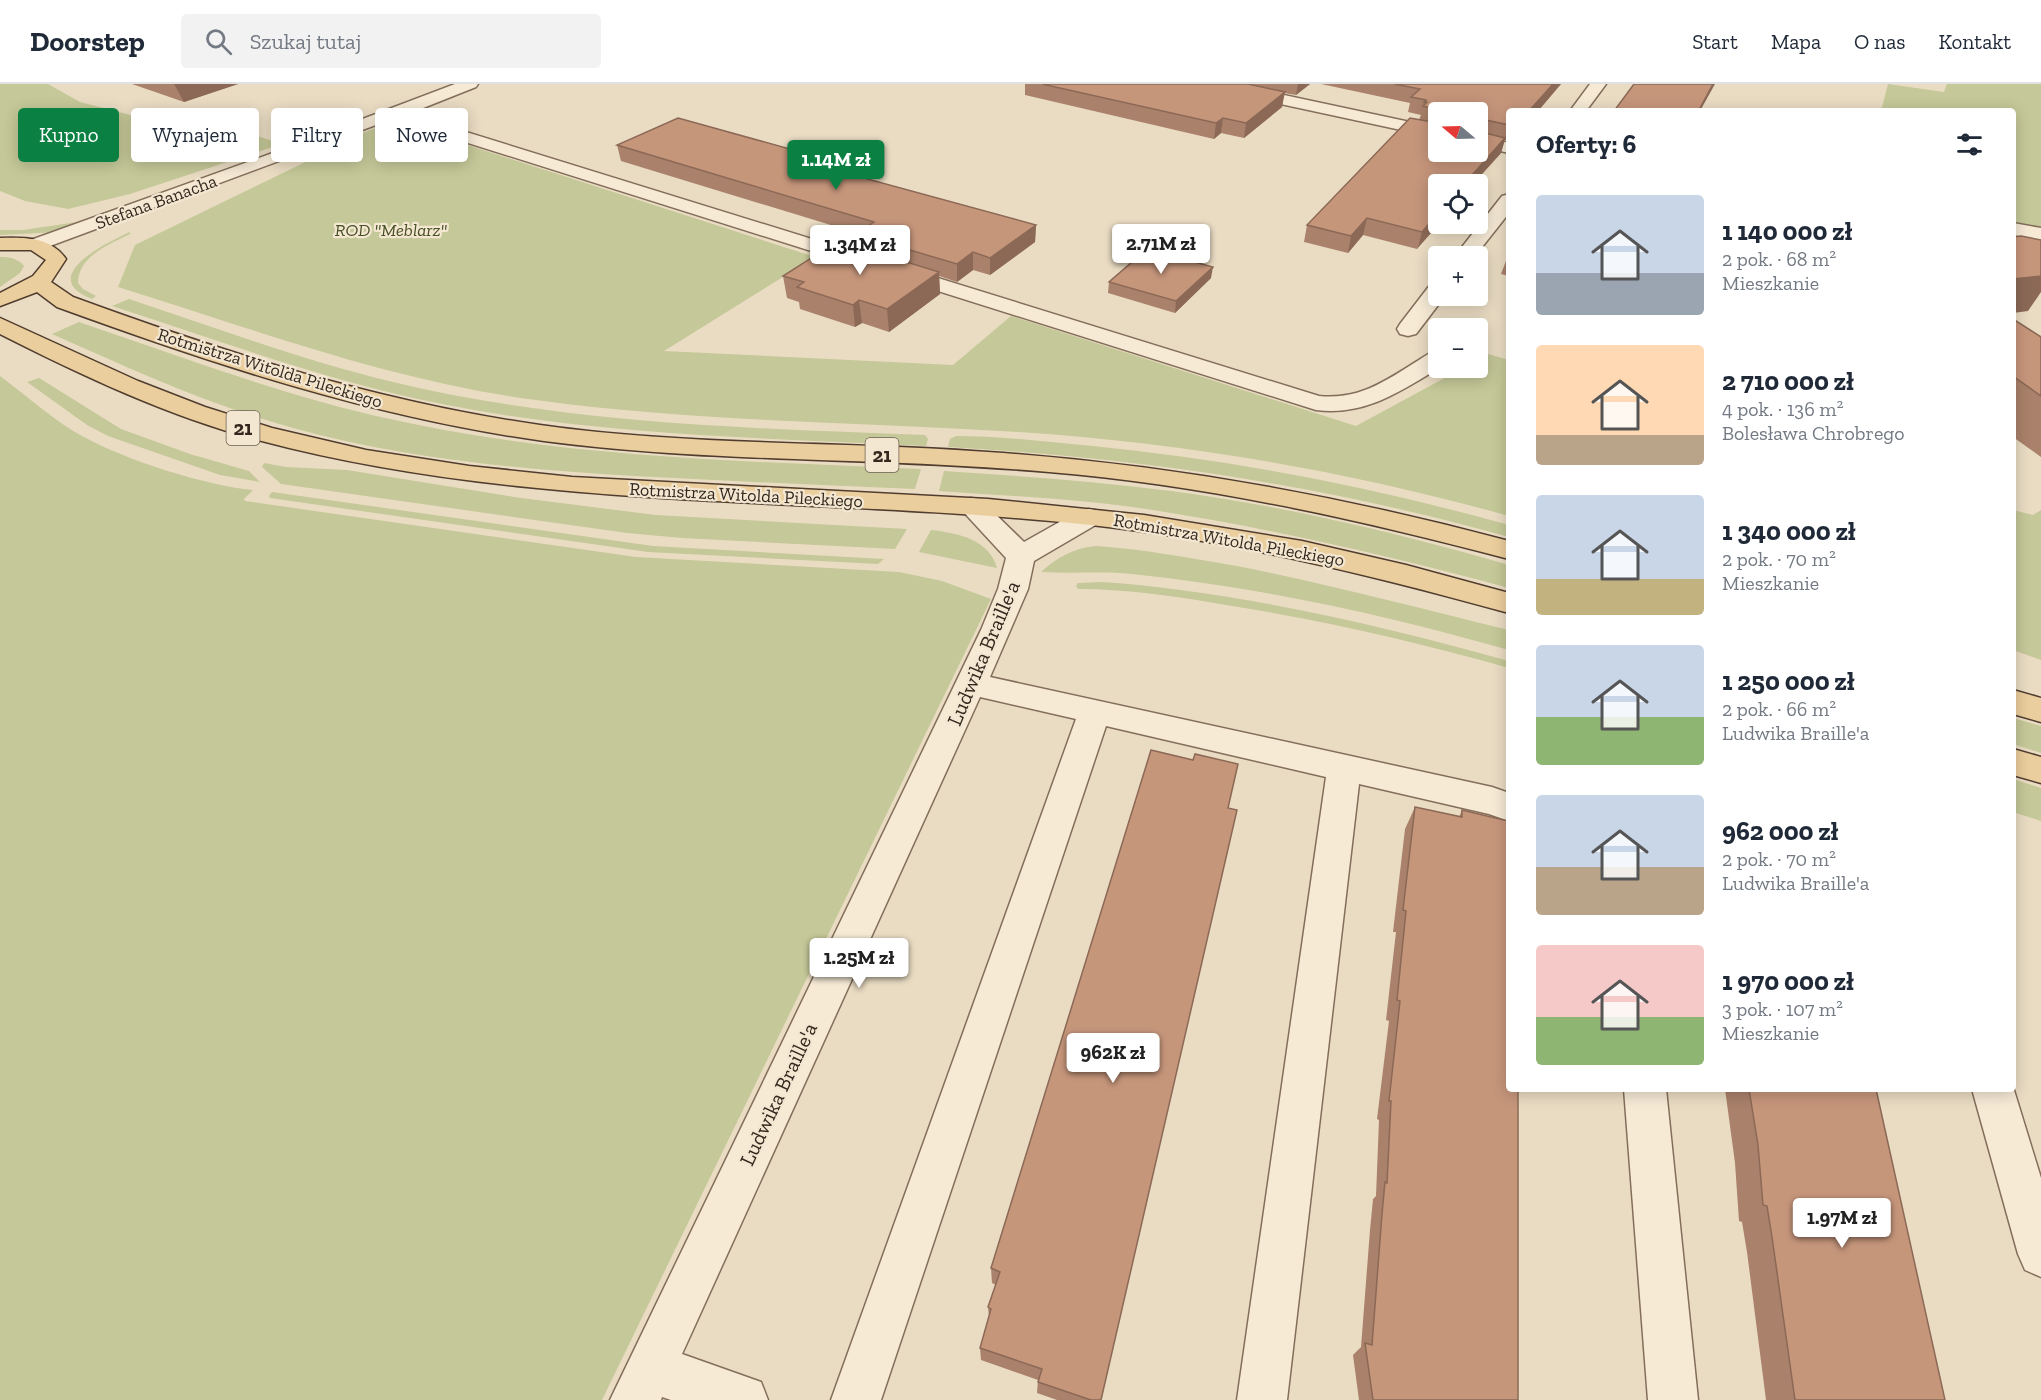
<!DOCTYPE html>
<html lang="pl">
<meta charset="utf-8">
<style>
:root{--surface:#fff;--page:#f2f2f3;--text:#1f2937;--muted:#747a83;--line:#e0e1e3;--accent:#0b8043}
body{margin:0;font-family:"Zilla Slab",serif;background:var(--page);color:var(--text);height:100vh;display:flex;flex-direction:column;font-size:22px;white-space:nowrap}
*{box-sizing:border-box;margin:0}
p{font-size:20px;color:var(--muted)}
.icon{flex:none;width:33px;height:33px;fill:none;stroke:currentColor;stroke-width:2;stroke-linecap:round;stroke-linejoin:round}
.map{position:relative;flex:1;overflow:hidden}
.drawer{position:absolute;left:1506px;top:24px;width:510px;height:984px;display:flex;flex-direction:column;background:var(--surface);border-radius:6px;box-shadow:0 3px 15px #0003}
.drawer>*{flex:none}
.top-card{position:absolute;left:18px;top:24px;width:570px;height:54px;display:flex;gap:12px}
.needle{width:39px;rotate:289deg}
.buttons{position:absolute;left:1428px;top:18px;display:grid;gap:12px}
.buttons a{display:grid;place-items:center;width:60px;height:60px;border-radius:6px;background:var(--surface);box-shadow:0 3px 15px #0003;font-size:30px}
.price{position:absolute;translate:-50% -51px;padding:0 14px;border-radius:6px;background:#fff;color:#222;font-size:20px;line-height:39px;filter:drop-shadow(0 2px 3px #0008)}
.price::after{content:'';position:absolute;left:50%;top:36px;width:18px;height:14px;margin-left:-9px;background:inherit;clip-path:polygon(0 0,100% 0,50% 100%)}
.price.current{background:var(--accent);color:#fff}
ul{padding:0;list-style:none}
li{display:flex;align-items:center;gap:18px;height:150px;padding:0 30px}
li span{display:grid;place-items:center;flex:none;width:168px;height:120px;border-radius:6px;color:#555}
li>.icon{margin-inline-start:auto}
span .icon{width:72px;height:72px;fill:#fffc;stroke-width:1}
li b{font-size:26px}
h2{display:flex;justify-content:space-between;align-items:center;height:72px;padding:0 30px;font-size:26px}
.pill{padding:0 21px;border-radius:6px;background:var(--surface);box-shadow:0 3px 15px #0003;font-size:21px;line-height:54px}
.pill.current{background:var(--accent);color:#fff}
header{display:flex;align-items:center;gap:36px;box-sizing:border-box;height:84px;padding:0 30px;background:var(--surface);border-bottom:2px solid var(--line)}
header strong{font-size:28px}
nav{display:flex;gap:33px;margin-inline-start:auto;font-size:21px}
.search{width:420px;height:54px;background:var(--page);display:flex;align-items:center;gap:15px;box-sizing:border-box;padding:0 21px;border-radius:6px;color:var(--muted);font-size:22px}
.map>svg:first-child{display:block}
.green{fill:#c5c898}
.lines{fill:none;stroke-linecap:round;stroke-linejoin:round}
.minor-casing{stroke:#836e5b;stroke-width:3}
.major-casing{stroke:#513d2f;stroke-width:3}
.minor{fill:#f6ead5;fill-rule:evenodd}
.major{fill:#ebce9d;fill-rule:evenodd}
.wall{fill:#aa816a;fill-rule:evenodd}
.shaded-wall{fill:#8b6956}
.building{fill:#c6967b;stroke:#8b6956;stroke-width:1.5}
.labels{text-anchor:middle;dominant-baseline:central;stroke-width:4.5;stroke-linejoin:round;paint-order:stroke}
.far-street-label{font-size:18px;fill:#34281e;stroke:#f3e7d2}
.far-park-label{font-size:18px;font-style:italic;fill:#474f26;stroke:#f3e7d2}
.shield{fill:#f3e7d2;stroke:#6d6154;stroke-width:1.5}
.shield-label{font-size:20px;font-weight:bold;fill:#34281e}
.street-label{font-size:21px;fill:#34281e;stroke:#f3e7d2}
</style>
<header>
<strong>Doorstep</strong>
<div class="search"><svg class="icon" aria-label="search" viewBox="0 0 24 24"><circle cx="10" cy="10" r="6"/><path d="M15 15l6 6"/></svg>Szukaj tutaj</div>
<nav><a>Start</a><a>Mapa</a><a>O nas</a><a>Kontakt</a></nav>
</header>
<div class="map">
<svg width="2041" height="1316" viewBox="0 0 2041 1316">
<rect width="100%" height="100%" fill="#eadcc3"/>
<g class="green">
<path d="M0 0H48L80 18 154 37 200 33 282 60 130 110 68 125 25 117 0 107Z"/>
<path d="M1888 0 1944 8 1947 0H2041V147L2013 141V27H1881Z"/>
<path d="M393 37 815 173 664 267 953 281 1011 232 1356 342 1463 284H1478V276L1488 270 1509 276V432C1349 387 1185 359 1019 348 858 338 696 338 536 316 392 297 256 246 118 203L135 161 324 69 317 67Z"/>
<path d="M91 136 59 148 0 151V146H23Z"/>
<path d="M130 148V150C110 160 78 172 78 199L83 205 96 212 92 215C35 193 108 158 130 148Z"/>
<path d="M0 173C10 173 17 174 24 182L20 189 0 203Z"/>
<path d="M129 215C217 244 304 277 393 298 567 340 747 344 925 351L928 355 926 362C766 354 605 352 447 321 333 299 223 258 112 222Z"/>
<path d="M79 238C182 273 284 312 390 335 564 374 743 377 921 385L915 405C822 401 728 397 634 392 520 385 404 375 293 344 209 321 131 285 52 250Z"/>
<path d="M0 292C27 312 53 336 82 352 123 375 206 402 253 406L244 415 245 417 636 473 899 488 942 497 991 515 602 1316H0Z"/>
<path d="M39 294 121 345 190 370 249 387 260 398 220 391 108 352 87 341 27 298Z"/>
<path d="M956 352C1001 352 1048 358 1093 362 1234 376 1372 403 1509 441V453C1324 401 1140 374 948 363L950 355Z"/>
<path d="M264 379 286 383 347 386 521 414 656 431 907 445 895 465 682 454 627 449 281 400 262 383Z"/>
<path d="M944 387C1020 392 1096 397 1171 407 1285 422 1398 449 1509 481V504C1391 472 1274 445 1153 426 1082 415 1010 412 939 407Z"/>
<path d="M272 408 653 462 884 475 878 480 648 468 270 414 269 412Z"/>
<path d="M2013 426 2033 431 2041 426V576L2013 566Z"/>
<path d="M931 446C957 449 989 455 997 484L919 468Z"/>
<path d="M1096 462C1143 465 1190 474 1237 482 1328 500 1418 524 1509 546V566C1387 531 1259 503 1132 490 1102 487 1072 490 1041 488 1057 473 1074 464 1096 462Z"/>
<path d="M1102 498C1234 507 1381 541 1509 577V584C1418 558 1326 537 1232 522 1181 513 1130 505 1078 505L1076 502 1078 499Z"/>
<path d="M2013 634 2041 642V669L2013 660Z"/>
<path d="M2013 695 2041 704V737L2013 728Z"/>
</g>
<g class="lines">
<defs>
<g id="minor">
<path d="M455 0H478L476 3 408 30 1319 312C1363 317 1394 291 1430 269L1438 267 1439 284C1399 308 1365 332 1316 326L392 35 42 165H28L25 161 28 157 270 70Z"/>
<path d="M1203 0H1233L1438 44V54L1211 5Z"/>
<path d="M1590 0H1606L1586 27H1570Z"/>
<path d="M1478 52 1509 59V69L1478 62Z"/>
<path d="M1509 110V129L1475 172H1455L1502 112Z"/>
<path d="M2013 139 2041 144V156L2013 151Z"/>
<path d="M1438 200V212H1445L1416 250 1408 252 1400 250 1397 245 1400 240 1430 201Z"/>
<path d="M971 414 981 416 1024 458 1079 427 1089 425 1099 427 1103 433 1099 439 1034 477 1028 505 990 593 1492 703 1509 709V737L1489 730 1359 700 1287 1316H1237L1326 693 1106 642 881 1316H831L1076 635 980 613 682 1270 761 1298 768 1316H671L662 1313 661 1316H610L981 546 998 505 1006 474 958 422 961 416Z"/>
<path d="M2013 1003 2041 1094V1193L2025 1186 2018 1170 1972 1005H2013Z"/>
<path d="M1624 1005H1666L1698 1316H1648Z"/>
</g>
<g id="major">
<path d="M0 154C25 153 51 153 66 175L51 198 73 213C226 269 379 318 540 341 688 362 839 357 988 368 1165 380 1338 411 1509 457V475C1357 435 1206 401 1049 388 881 373 711 379 544 357 376 334 216 281 57 223L37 208 0 222V209L33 192 46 176 31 166H0Z"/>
<path d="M0 234 138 297 205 323 272 344 366 366 469 382 572 393 988 415 1144 431 1302 457 1406 481 1509 509V529C1371 491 1234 457 1091 441 812 411 533 429 258 356 168 332 83 292 0 250Z"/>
<path d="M2013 606 2041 614V638L2013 630Z"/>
<path d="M2013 665 2041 673V699L2013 691Z"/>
</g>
</defs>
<use href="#minor" class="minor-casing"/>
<use href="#major" class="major-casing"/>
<use href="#minor" class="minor"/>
<use href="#major" class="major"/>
</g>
<g class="wall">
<path d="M132 0H238L184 18Z"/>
<path d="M1025 0H1310L1296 11 1284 9 1282 23 1244 54 1221 49 1214 55 1025 11Z"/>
<path d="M1321 0H1561L1538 27H1509V57L1505 56 1501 69 1473 100H1438L1417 165 1363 151 1348 169 1304 158 1307 141 1419 36 1421 31 1408 28 1410 19ZM1438 28H1478L1438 68Z"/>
<path d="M617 61 859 93 1036 141 1035 158 990 191 973 186 957 198 939 192 940 210 889 248 862 239 855 243 800 225 799 218 787 214 783 192 858 163 857 149 621 77Z"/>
<path d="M1509 169V192L1501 190Z"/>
<path d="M1211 194 1175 229 1108 209 1109 198Z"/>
<path d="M2013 235 2041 253V373L2013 353Z"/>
<path d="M1415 723 1459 733 1462 726 1508 785 1518 1316H1359L1353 1271 1361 1263 1370 1146 1373 1115 1376 1112 1379 1036 1377 1035 1389 937 1386 936 1396 848H1393L1405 745Z"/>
<path d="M1228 724 1101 1316H1057L1037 1309 1038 1296 981 1276 980 1264 989 1233 988 1223 996 1201 992 1199 991 1184Z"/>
<path d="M1725 1005H1876L1945 1316H1766L1747 1168 1742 1138 1739 1137 1735 1079Z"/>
</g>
<g class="shaded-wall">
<path d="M174 0H238L184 18Z"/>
<path d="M1298 0H1310L1296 11Z"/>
<path d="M1553 0H1561L1538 27H1529Z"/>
<path d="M1713 0H1715L1700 27H1698Z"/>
<path d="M1285 8 1282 23 1244 54 1246 39Z"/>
<path d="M1223 34 1221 49 1214 55 1216 39Z"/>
<path d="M1505 54 1501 69 1473 100H1464Z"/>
<path d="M858 84 860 101 849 90Z"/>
<path d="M1438 129 1439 140 1417 165 1422 148Z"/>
<path d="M1367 134 1363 151 1348 169 1351 152Z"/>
<path d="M1036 141 1035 158 990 191V174Z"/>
<path d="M973 168V186L957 198V180Z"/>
<path d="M1213 183 1211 194 1175 229 1176 217Z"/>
<path d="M939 188 940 210 889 248 887 225Z"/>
<path d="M2041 192V208L2028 227 2013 229V195Z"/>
<path d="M859 216 862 239 855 243 853 221Z"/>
</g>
<g class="building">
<path d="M1042 0H1248L1285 8 1246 39 1223 34 1216 39Z"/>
<path d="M1394 0H1553L1529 27H1509V41L1481 35V48L1505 54 1464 100H1438V129L1422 148 1367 134 1351 152 1307 141 1410 34 1438 39V68H1478V28H1444V27L1423 22 1427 18H1424L1426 16 1411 13 1420 5Z"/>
<path d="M1634 0H1713L1699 26 1702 27H1614Z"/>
<path d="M678 34 858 84 849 90 1036 141 990 174 973 168 957 180 856 150 874 138 617 61Z"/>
<path d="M2021 152 2041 156V192L2013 195V153Z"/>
<path d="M838 157 939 188 887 225 859 216 853 221 797 203 804 198 783 192Z"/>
<path d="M1147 165 1213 183 1176 217 1109 198Z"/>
<path d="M2013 235 2041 253V312L2013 292Z"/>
<path d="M1151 666 1193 676 1195 670 1238 680 1228 724 1237 726 1101 1316H1091L1038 1298 1042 1285 980 1264 991 1225 988 1223 1000 1188 991 1184Z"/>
<path d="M1415 723 1462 733V726L1508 737 1509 1005H1518V1316H1373L1365 1259 1372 1261 1382 1130 1385 1098 1387 1099 1391 1017H1389L1400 917 1397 916 1406 827 1403 826Z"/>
<path d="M1749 1005H1876L1945 1316H1795L1772 1153 1767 1122 1763 1121 1758 1061Z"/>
</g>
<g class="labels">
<g class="far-street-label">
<text transform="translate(156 118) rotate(-20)">Stefana Banacha</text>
<text transform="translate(270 284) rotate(17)">Rotmistrza Witolda Pileckiego</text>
<text transform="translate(746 411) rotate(3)">Rotmistrza Witolda Pileckiego</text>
<text transform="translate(1229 456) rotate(10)">Rotmistrza Witolda Pileckiego</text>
</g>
<g class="far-park-label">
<text x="391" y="146">ROD "Meblarz"</text>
</g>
<g class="shield">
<rect x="226.5" y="327" width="33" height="34" rx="4.5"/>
<rect x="865.5" y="354" width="33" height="34" rx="4.5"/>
</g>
<g class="shield-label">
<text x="243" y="344">21</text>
<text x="882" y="371">21</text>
</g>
<g class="street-label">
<text transform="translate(983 569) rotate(-67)">Ludwika Braille'a</text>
<text transform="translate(778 1010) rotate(-65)">Ludwika Braille'a</text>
</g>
</g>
</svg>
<div class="buttons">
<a><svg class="needle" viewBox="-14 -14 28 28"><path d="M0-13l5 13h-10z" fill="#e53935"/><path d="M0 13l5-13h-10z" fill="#747a83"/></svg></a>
<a><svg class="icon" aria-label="locate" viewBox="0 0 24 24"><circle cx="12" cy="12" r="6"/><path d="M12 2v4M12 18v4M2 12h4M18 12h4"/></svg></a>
<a>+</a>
<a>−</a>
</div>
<b class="price current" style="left:836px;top:107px">1.14M zł</b>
<b class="price" style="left:1161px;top:191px">2.71M zł</b>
<b class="price" style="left:860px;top:192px">1.34M zł</b>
<b class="price" style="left:859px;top:905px">1.25M zł</b>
<b class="price" style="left:1113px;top:1000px">962K zł</b>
<b class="price" style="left:1842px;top:1165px">1.97M zł</b>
<div class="top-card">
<a class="pill current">Kupno</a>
<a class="pill">Wynajem</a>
<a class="pill">Filtry</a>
<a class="pill">Nowe</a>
</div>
<section class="drawer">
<h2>Oferty: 6<svg class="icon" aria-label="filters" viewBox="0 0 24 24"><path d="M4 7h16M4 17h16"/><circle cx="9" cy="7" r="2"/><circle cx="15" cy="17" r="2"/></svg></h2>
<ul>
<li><span style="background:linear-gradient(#c9d6e8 65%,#9aa5b1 0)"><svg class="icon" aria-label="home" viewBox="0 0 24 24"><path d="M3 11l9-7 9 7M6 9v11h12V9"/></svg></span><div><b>1 140 000 zł</b><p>2 pok. · 68 m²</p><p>Mieszkanie</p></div></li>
<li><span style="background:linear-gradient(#ffd9b3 75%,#b9a48a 0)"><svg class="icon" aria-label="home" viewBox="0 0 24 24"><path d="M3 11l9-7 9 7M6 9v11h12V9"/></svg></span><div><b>2 710 000 zł</b><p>4 pok. · 136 m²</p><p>Bolesława Chrobrego</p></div></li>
<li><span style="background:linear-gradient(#c9d6e8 70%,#c2b280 0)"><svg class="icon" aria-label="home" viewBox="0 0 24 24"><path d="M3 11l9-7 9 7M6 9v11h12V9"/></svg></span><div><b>1 340 000 zł</b><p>2 pok. · 70 m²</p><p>Mieszkanie</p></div></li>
<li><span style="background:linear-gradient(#c9d6e8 60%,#8fb573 0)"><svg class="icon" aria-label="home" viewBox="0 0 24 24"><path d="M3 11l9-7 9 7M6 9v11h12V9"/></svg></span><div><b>1 250 000 zł</b><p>2 pok. · 66 m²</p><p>Ludwika Braille'a</p></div></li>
<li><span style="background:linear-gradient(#c9d6e8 60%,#b9a48a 0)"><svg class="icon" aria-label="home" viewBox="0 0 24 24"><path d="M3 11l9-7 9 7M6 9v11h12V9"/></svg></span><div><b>962 000 zł</b><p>2 pok. · 70 m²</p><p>Ludwika Braille'a</p></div></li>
<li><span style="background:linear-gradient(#f6c9c9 60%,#8fb573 0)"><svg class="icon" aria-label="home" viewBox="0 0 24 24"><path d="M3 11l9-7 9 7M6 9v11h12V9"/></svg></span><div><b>1 970 000 zł</b><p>3 pok. · 107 m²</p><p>Mieszkanie</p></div></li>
</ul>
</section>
</div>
